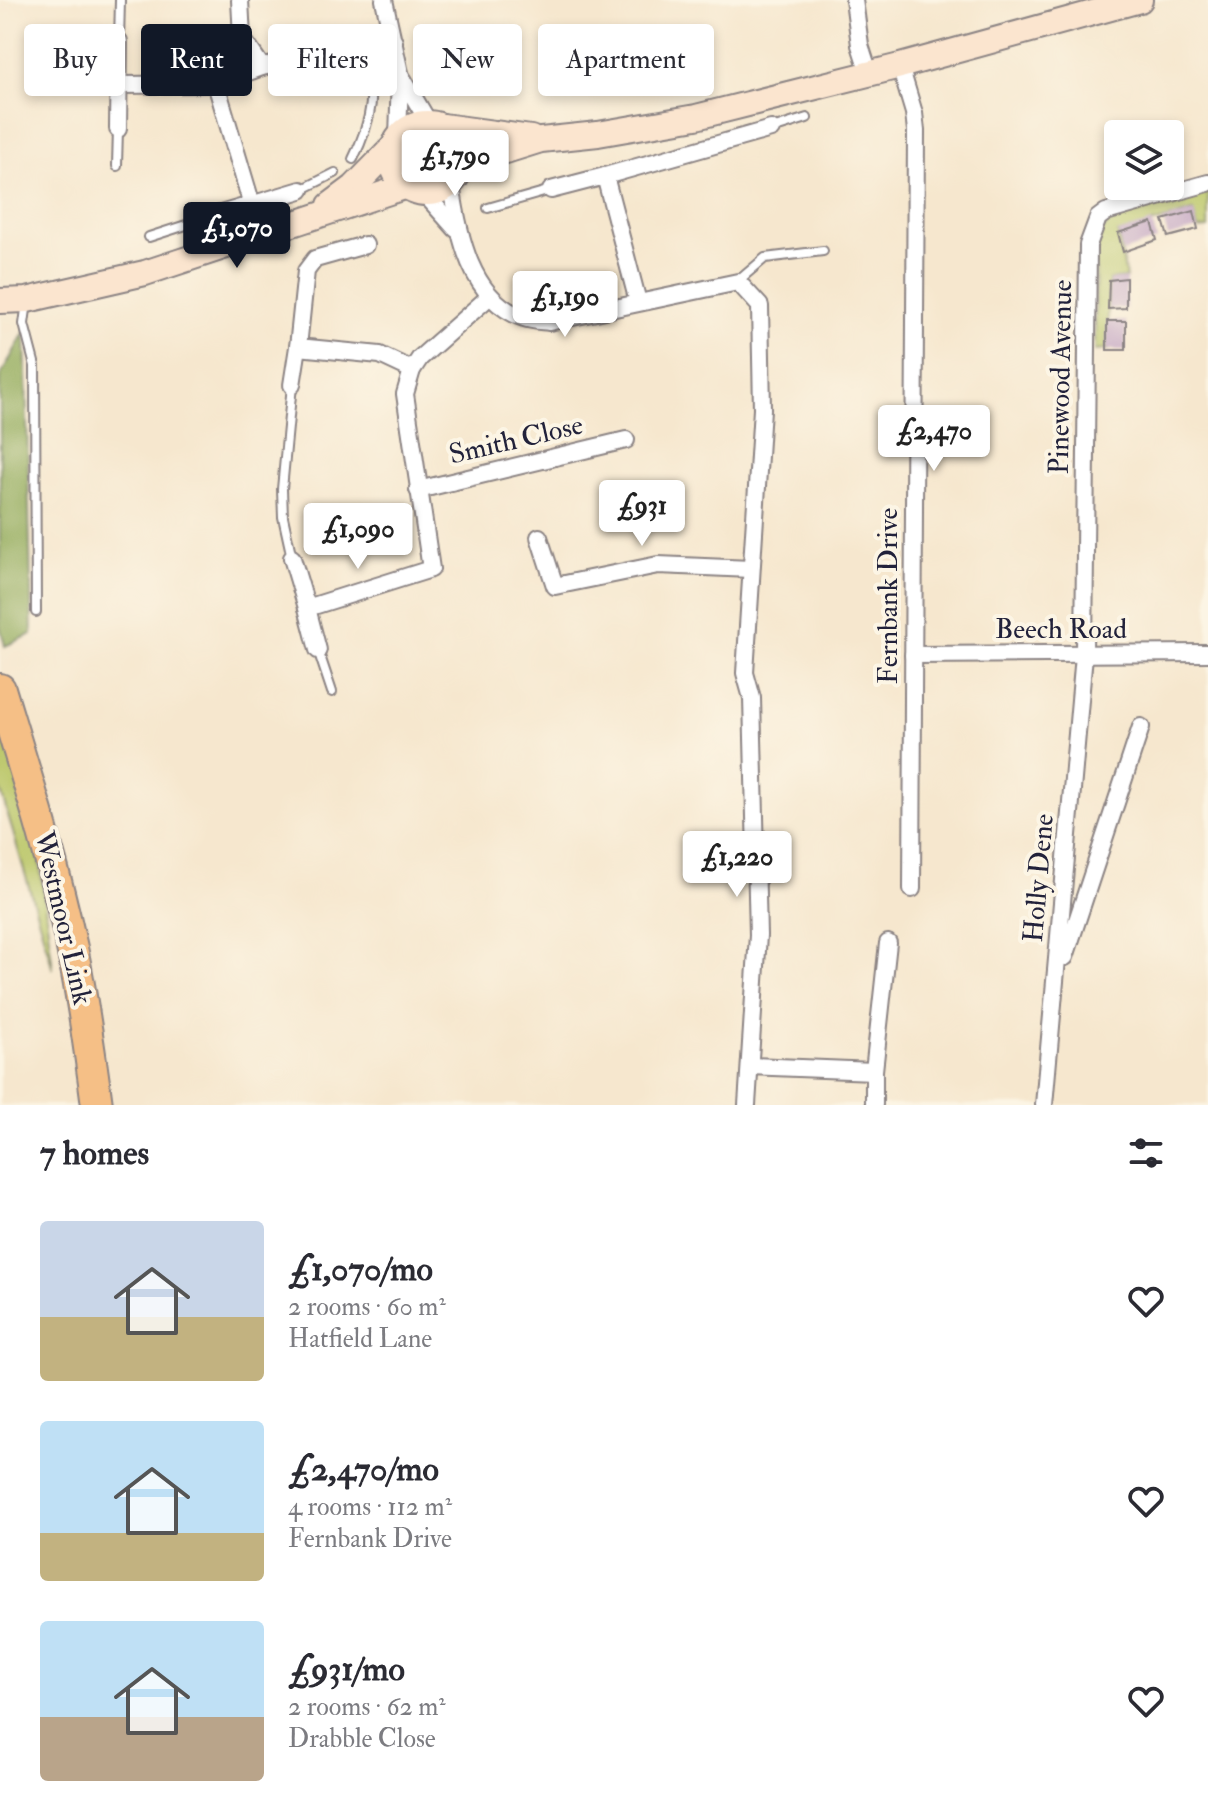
<!DOCTYPE html>
<meta charset="utf-8">
<style>
:root{--surface:#fff;--page:#f2f2f3;--text:#2b2b33;--muted:#7c7c81;--accent:#111827}
body{margin:0;font-family:"IM FELL Double Pica",serif;background:var(--page);color:var(--text);height:100vh;display:flex;flex-direction:column;font-size:30px;white-space:nowrap}
*{box-sizing:border-box;margin:0}
p{font-size:26px;color:var(--muted)}
.icon{flex:none;width:44px;height:44px;fill:none;stroke:currentColor;stroke-width:2;stroke-linecap:round;stroke-linejoin:round}
.map{position:relative;height:1105px;overflow:hidden}
.drawer{display:flex;flex-direction:column;background:var(--surface);flex:1}
.drawer>*{flex:none}
.hud{position:absolute;left:24px;top:24px;width:800px;height:72px;display:flex;gap:16px}
.controls{position:absolute;left:1104px;top:120px;display:grid;gap:16px}
.controls a{display:grid;place-items:center;width:80px;height:80px;border-radius:8px;background:var(--surface);box-shadow:0 4px 12px #0003;font-size:40px}
.price{position:absolute;translate:-50% -68px;padding:0 18px;border-radius:8px;background:#fff;color:#222;font-size:26px;line-height:52px;filter:drop-shadow(0 2px 4px #0008)}
.price::after{content:'';position:absolute;left:50%;top:48px;width:24px;height:18px;margin-left:-12px;background:inherit;clip-path:polygon(0 0,100% 0,50% 100%)}
.price.current{background:var(--accent);color:#fff}
ul{padding:0;list-style:none}
li{display:flex;align-items:center;gap:24px;height:200px;padding:0 40px}
li span{display:grid;place-items:center;flex:none;width:224px;height:160px;border-radius:8px;color:#555}
li>.icon{margin-inline-start:auto}
span .icon{width:96px;height:96px;fill:#fffc;stroke-width:1}
li b{font-size:34px}
h2{display:flex;justify-content:space-between;align-items:center;height:96px;padding:0 40px;font-size:34px}
.chip{padding:0 28px;border-radius:8px;background:var(--surface);box-shadow:0 4px 12px #0003;font-size:28px;line-height:72px}
.chip.current{background:var(--accent);color:#fff}
.map>svg:first-child{display:block}
.green{fill:#bac667;stroke:#6e7451;stroke-width:2}
.forest{fill:#93ab5c;stroke:#5a664c;stroke-width:2}
.building{fill:#be9ec0}
.lines{fill:none;stroke-linecap:round;stroke-linejoin:round}
.lane-casing{stroke:#8c8484;stroke-width:12}
.street-casing{stroke:#8c8484;stroke-width:20}
.secondary-casing{stroke:#8c8484;stroke-width:28}
.highway-casing{stroke:#8c8484;stroke-width:34}
.lane{stroke:#fff;stroke-width:8}
.street{stroke:#fff;stroke-width:16}
.secondary{stroke:#fbe5cf;stroke-width:24}
.highway{stroke:#f5bf86;stroke-width:30}
.labels{text-anchor:middle;dominant-baseline:central;stroke-width:8;stroke-linejoin:round;paint-order:stroke}
.street-label{font-size:28px;fill:#22223b;stroke:#fcf5e5}
</style>
<div class="map">
<svg width="1208" height="1105" viewBox="0 0 1208 1105">
<rect width="100%" height="100%" fill="#fcf5e5"/>
<filter id="ink" filterUnits="userSpaceOnUse"><feTurbulence type="fractalNoise" baseFrequency=".0125" numOctaves="2"/><feDisplacementMap in="SourceGraphic" scale="16" xChannelSelector="R" yChannelSelector="G"/><feConvolveMatrix kernelMatrix="1 2 1 2 8 2 1 2 1" color-interpolation-filters="sRGB"/></filter>
<filter id="wash" filterUnits="userSpaceOnUse"><feTurbulence type="fractalNoise" baseFrequency=".006" numOctaves="4" result="noise"/><feDisplacementMap in="SourceGraphic" scale="32" xChannelSelector="R" yChannelSelector="G"/><feGaussianBlur stdDeviation="1.8" result="paint"/><feColorMatrix in="noise" values="0 0 0 0 0 0 0 0 0 0 0 0 0 0 0 0 0 1.4 0 .05"/><feComposite in="paint" operator="in"/></filter>
<g filter="url(#wash)">
<rect width="100%" height="100%" fill="#f6e7ce"/>
<g class="green">
<path d="M1208 192V228L1198 229 1193 211 1118 234 1126 278 1109 280 1107 350 1095 351 1096 245 1100 232 1114 219Z"/>
<path d="M0 722 37 842 53 969 0 788Z"/>
</g>
<path class="forest" d="M25 331 32 634 5 646 0 626V377Z"/>
<g id="blocks">
<g class="building">
<path d="M1194 211 1198 229 1168 237 1163 220Z"/>
<path d="M1152 222 1157 240 1123 252 1118 233Z"/>
<path d="M1126 278V308L1108 309 1109 280Z"/>
<rect x="1107" y="321" width="19" height="29"/>
</g>
</g>
</g>
<g filter="url(#ink)">
<use href="#blocks" fill-opacity="0" stroke="#8c8484" stroke-width="2"/>
<g class="lines">
<defs>
<g id="lane">
<path d="M119 41 120 0"/>
<path d="M772 129 807 118"/>
<path d="M353 159C373 119 376 91 366 48"/>
<path d="M117 166 118 129"/>
<path d="M301 190 335 173"/>
<path d="M488 208 551 190"/>
<path d="M149 237 217 215"/>
<path d="M738 281 765 258 823 251"/>
<path d="M27 302 24 324 35 366 36 612"/>
<path d="M292 558 283 517 282 489 292 385"/>
<path d="M318 650 332 692"/>
</g>
<g id="street">
<path d="M240 0 242 38 262 67"/>
<path d="M384 0 400 73 398 139"/>
<path d="M854 0 860 45 869 73"/>
<path d="M900 66 914 113 916 131 912 889"/>
<path d="M400 74 429 123"/>
<path d="M216 84 252 205"/>
<path d="M118 85 216 84 262 67 394 42"/>
<path d="M118 129 119 41"/>
<path d="M605 176 771 129"/>
<path d="M451 184C458 233 470 300 524 318 532 321 541 321 549 322L738 282 760 306 762 409 745 673 752 698 758 935 747 1105"/>
<path d="M551 190 605 176 638 302"/>
<path d="M424 193 456 229"/>
<path d="M217 215 301 190"/>
<path d="M365 245 315 259 306 271 298 347 380 355 412 370"/>
<path d="M292 385 298 347"/>
<path d="M418 490 626 440"/>
<path d="M539 537 555 586 658 565 751 569"/>
<path d="M292 558 307 608 431 569 405 394 412 370 420 358 490 296"/>
<path d="M307 608 318 650"/>
<path d="M913 655 1208 653"/>
<path d="M1065 957 1141 727"/>
<path d="M750 1066 874 1071 888 943"/>
<path d="M874 1105V1071"/>
<path d="M1044 1105 1084 655 1088 245 1098 218 1106 212 1208 183"/>
</g>
<g id="secondary">
<circle cx="427" cy="158" r="35"/>
<path d="M443 126 531 138"/>
<path d="M460 171 480 159 541 140 598 134 696 117 900 66 1140 0"/>
<path d="M330 205 354 187 395 145"/>
<path d="M0 301 27 300 145 273 407 186"/>
</g>
<path id="highway" d="M0 689C26 775 53 860 72 948 83 1000 90 1052 97 1105"/>
</defs>
<use href="#lane" class="lane-casing"/>
<use href="#street" class="street-casing"/>
<use href="#secondary" class="secondary-casing"/>
<use href="#highway" class="highway-casing"/>
<use href="#lane" class="lane"/>
<use href="#street" class="street"/>
<use href="#secondary" class="secondary"/>
<use href="#highway" class="highway"/>
</g>
</g>
<g class="labels">
<g class="street-label">
<text transform="translate(1061 377) rotate(-89)">Pinewood Avenue</text>
<text transform="translate(516 440) rotate(-13)">Smith Close</text>
<text transform="translate(888 596) rotate(-90)">Fernbank Drive</text>
<text x="1061" y="629">Beech Road</text>
<text transform="translate(1039 878) rotate(-85)">Holly Dene</text>
<text transform="translate(63 918) rotate(77)">Westmoor Link</text>
</g>
</g>
</svg>
<div class="controls">
<a><svg class="icon" aria-label="layers" viewBox="0 0 24 24"><path d="M12 4l9 5-9 5-9-5zM3 14l9 5 9-5"/></svg></a>
</div>
<b class="price" style="left:455px;top:198px">£1,790</b>
<b class="price current" style="left:237px;top:270px">£1,070</b>
<b class="price" style="left:565px;top:339px">£1,190</b>
<b class="price" style="left:934px;top:473px">£2,470</b>
<b class="price" style="left:642px;top:548px">£931</b>
<b class="price" style="left:358px;top:571px">£1,090</b>
<b class="price" style="left:737px;top:899px">£1,220</b>
<div class="hud">
<a class="chip">Buy</a>
<a class="chip current">Rent</a>
<a class="chip">Filters</a>
<a class="chip">New</a>
<a class="chip">Apartment</a>
</div>
</div>
<section class="drawer">
<h2>7 homes<svg class="icon" aria-label="filters" viewBox="0 0 24 24"><path d="M4 7h16M4 17h16"/><circle cx="9" cy="7" r="2"/><circle cx="15" cy="17" r="2"/></svg></h2>
<ul>
<li><span style="background:linear-gradient(#c9d6e8 60%,#c2b280 0)"><svg class="icon" aria-label="home" viewBox="0 0 24 24"><path d="M3 11l9-7 9 7M6 9v11h12V9"/></svg></span><div><b>£1,070/mo</b><p>2 rooms · 60 m²</p><p>Hatfield Lane</p></div><svg class="icon" aria-label="heart" viewBox="0 0 24 24"><path d="M12 20l-8-8c-3-5 5-10 8-4 3-6 11-1 8 4z"/></svg></li>
<li><span style="background:linear-gradient(#bfe0f5 70%,#c2b280 0)"><svg class="icon" aria-label="home" viewBox="0 0 24 24"><path d="M3 11l9-7 9 7M6 9v11h12V9"/></svg></span><div><b>£2,470/mo</b><p>4 rooms · 112 m²</p><p>Fernbank Drive</p></div><svg class="icon" aria-label="heart" viewBox="0 0 24 24"><path d="M12 20l-8-8c-3-5 5-10 8-4 3-6 11-1 8 4z"/></svg></li>
<li><span style="background:linear-gradient(#bfe0f5 60%,#b9a48a 0)"><svg class="icon" aria-label="home" viewBox="0 0 24 24"><path d="M3 11l9-7 9 7M6 9v11h12V9"/></svg></span><div><b>£931/mo</b><p>2 rooms · 62 m²</p><p>Drabble Close</p></div><svg class="icon" aria-label="heart" viewBox="0 0 24 24"><path d="M12 20l-8-8c-3-5 5-10 8-4 3-6 11-1 8 4z"/></svg></li>
</ul>
</section>
